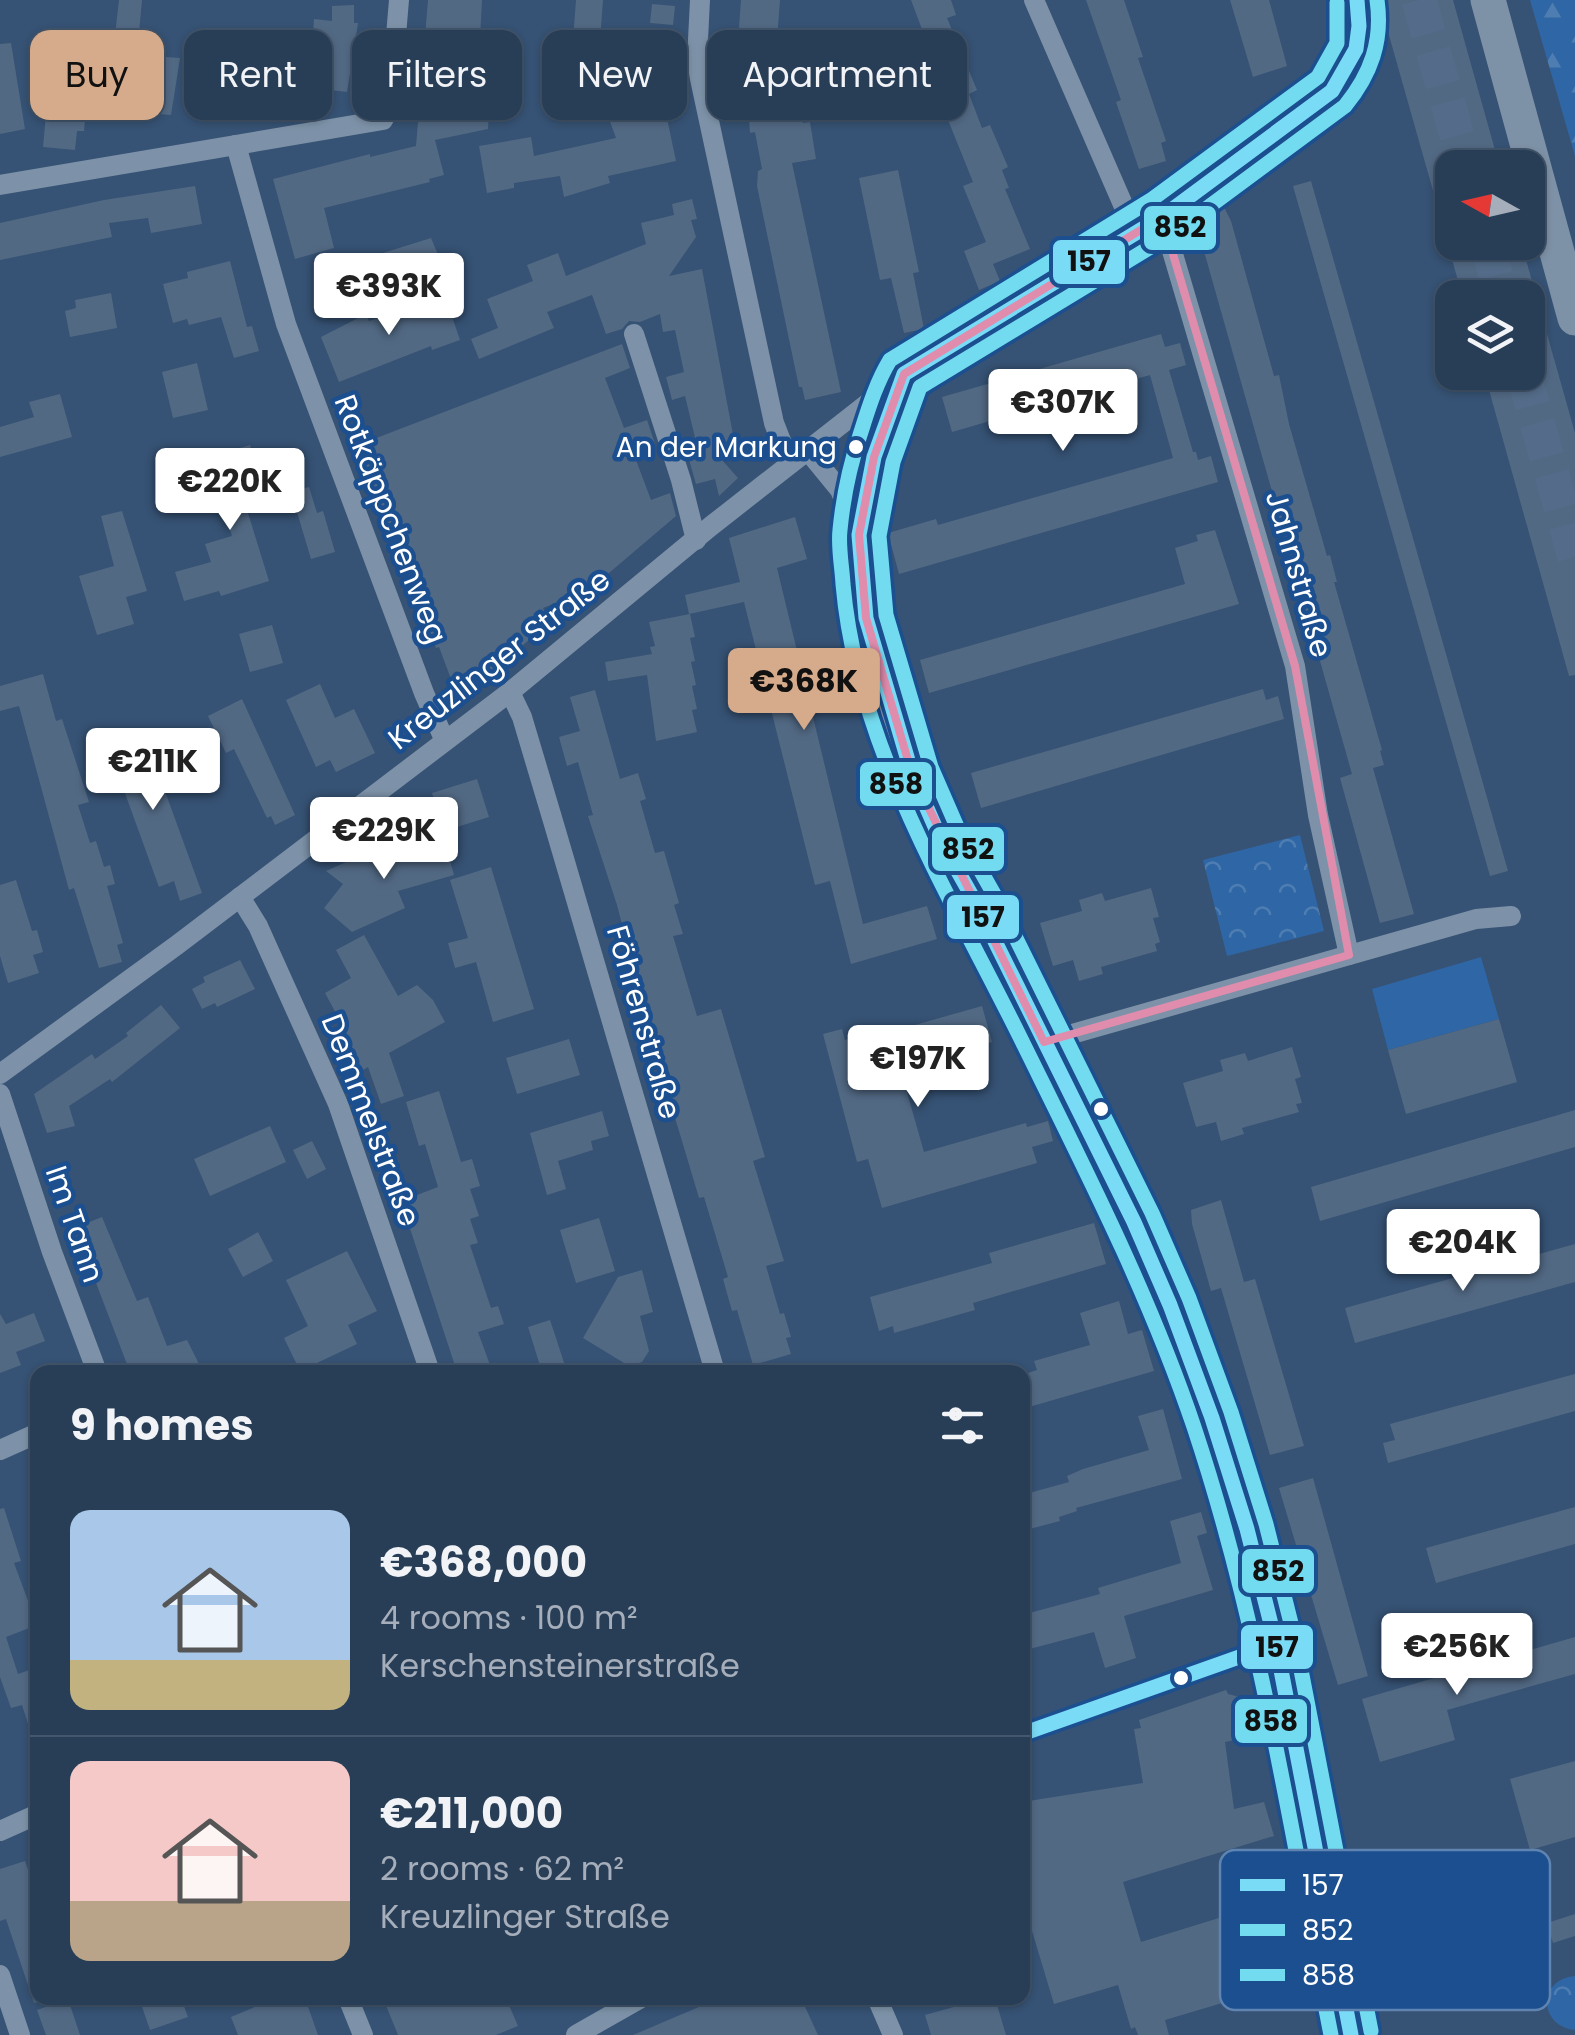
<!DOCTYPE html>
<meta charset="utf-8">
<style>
:root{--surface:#283e57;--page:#344961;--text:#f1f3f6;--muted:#a5aeba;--line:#44576d;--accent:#d6ab8b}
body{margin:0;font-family:Poppins,sans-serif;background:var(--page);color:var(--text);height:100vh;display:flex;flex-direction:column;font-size:38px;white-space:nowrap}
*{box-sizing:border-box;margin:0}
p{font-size:32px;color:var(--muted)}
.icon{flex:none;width:55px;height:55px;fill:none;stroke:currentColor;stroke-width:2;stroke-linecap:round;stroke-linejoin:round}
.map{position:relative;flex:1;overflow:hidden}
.details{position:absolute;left:30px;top:1365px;width:1000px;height:640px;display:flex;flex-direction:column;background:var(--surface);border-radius:20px;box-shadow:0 2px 8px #0004,0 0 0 2px var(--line)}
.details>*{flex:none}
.guide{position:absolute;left:30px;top:30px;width:1000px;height:90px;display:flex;gap:20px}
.needle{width:65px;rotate:278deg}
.fabs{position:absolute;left:1435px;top:150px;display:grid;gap:20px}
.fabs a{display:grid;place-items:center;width:110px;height:110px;border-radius:20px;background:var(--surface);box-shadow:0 2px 8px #0004,0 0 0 2px var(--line);font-size:50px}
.price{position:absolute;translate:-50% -85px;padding:0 22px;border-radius:10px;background:#fff;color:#222;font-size:32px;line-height:65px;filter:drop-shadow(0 2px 5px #0008)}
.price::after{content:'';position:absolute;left:50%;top:60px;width:30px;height:22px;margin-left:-15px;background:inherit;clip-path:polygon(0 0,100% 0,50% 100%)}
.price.on{background:var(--accent);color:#111}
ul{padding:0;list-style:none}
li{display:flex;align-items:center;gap:30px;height:250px;padding:0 40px}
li+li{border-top:2px solid var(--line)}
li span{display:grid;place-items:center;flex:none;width:280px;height:200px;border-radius:20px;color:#555}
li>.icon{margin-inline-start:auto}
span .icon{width:120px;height:120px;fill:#fffc;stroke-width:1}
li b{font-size:42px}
h2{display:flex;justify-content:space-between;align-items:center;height:120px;padding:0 40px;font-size:42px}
.tag{padding:0 35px;border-radius:20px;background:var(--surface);box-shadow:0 2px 8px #0004,0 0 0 2px var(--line);font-size:35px;line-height:90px}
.tag.on{background:var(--accent);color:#111}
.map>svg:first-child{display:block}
.forest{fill:url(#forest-firs)}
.park{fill:url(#park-crowns)}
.pitch{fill:#2f66a5}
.building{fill:#526984}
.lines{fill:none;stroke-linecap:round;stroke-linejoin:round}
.motorway-tunnel{stroke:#546c89;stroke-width:35;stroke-dasharray:35 18;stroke-linecap:butt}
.minor{stroke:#7d92a8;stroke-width:20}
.motorway{stroke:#7e92a7;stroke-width:35}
.bus-1-casing{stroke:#1b4f8f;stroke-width:22}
.bus-2-casing{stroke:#1b4f8f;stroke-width:22}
.bus-3-casing{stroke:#1b4f8f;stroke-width:22}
.bus-1{stroke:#7adbf7;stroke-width:15}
.bus-2{stroke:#73dbef;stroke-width:15}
.bus-3{stroke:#73dbef;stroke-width:15}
.marked{fill:none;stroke:#e08cad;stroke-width:8;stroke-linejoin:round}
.bus-dot{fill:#fff;stroke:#1b4f8f;stroke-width:4}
.labels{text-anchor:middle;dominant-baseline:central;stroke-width:9;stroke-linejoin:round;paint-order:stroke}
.bus-label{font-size:28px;fill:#fff;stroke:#1b4f8f;text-anchor:end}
.street-label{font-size:30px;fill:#fff;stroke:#1b4f8f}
.key{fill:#1b4f8f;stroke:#5f84b1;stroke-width:2.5}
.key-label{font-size:28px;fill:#fff}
.line-badge{stroke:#1b4f8f;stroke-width:4}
.pale-badge-label{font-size:28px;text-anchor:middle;font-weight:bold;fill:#111}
</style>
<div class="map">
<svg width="1575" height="2035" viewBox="0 0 1575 2035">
<defs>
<pattern id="forest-firs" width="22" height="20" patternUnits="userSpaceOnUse" patternTransform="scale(2.5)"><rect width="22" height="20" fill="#2f66a5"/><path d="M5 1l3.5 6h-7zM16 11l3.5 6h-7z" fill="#4e7db2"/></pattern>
<pattern id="park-crowns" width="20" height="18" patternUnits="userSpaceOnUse" patternTransform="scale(2.5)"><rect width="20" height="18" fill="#2f66a5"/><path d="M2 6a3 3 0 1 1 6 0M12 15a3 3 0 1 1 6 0" fill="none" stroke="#4e7db2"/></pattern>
</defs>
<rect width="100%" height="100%" fill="#365274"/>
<path class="forest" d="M1530 0H1575V156Z"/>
<g class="park">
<path d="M1300 835 1324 931 1227 956 1203 860Z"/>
<path d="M1575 1976V2029L1574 2030C1538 2025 1538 1979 1575 1976Z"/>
</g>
<path class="pitch" d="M1481 957 1499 1019 1388 1050 1372 989Z"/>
<g class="building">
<path d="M119 0H142L137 55 180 58 171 115 123 111 127 72 90 69 84 131H77L75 150 43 147 52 49 113 53Z"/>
<path d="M428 0H482L477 94 490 95 488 129 435 140 444 175 429 179 430 182 324 208 334 248 295 259 273 179 370 154V157L416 146Z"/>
<path d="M576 0H603L600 40 653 39 663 60 658 62 662 72 644 80 656 111 665 109 676 161 608 176 610 183 564 197 560 176 514 183V188L487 193 479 146 531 137 534 156 616 138 592 73 566 74 565 41 573 40Z"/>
<path d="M741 0H780L775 66 799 64 803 123 810 122 816 159 792 163 841 392 805 400 802 387H799L757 186 758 171 762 169 755 132 750 133 745 68 736 69Z"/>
<path d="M911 0H951L956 15 947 18 977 90 969 94 982 128 990 125 1008 167 1002 170 1009 188 1005 189 1030 249 993 264 1000 281 979 290 964 251 986 242 963 186 973 182 917 43 926 40Z"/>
<path d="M1086 0H1124L1143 57 1138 58 1166 141 1161 143 1166 161 1139 169 1116 102 1121 100Z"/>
<path d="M1230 0H1269L1287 66 1253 77Z"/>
<path d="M1379 0H1453L1500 168H1452V239L1447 240Z"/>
<path d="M652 4 675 6 673 25 650 23Z"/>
<path d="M354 5V23H358L347 92 330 90 325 95 312 94 305 81 248 78 246 97 225 95 227 63 206 61 208 33 243 36 244 30 313 36 314 19 332 21V6Z"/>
<path d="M11 43 25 129 0 134V44Z"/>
<path d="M898 170 919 272 913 273 924 329 904 333 891 278 880 280 859 178Z"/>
<path d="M1311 181 1508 871 1490 876 1293 186Z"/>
<path d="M195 186 202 224 151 233 148 218 109 223 112 237 0 260V223L104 200Z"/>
<path d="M692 199 697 219 691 220 696 237 669 276 702 269 737 456 722 460 738 478 719 496 715 479 696 484 688 456 699 454 685 396 672 400 666 377 684 372 675 330 663 332 660 314 640 322 629 321 622 329 606 334 592 295 547 312 554 328 479 359 471 339 498 328 487 299 533 281 527 265 558 253 566 276 646 244 641 223 674 215 672 204Z"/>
<path d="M1224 207 1231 221 1274 376 1279 375 1289 424 1327 556 1330 555 1337 582H1334L1382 750 1380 751 1384 765 1373 768 1414 914 1380 923 1340 778 1352 774 1198 230 1202 229 1198 215Z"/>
<path d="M431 238 439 257 389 273 383 253Z"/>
<path d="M1447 242H1521L1575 433V675L1569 676 1484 372H1528V298H1463Z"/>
<path d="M230 261 247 327 252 326 259 351 234 358 221 317 189 325 187 319 173 323 163 284 188 278 187 272Z"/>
<path d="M111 293 117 328 70 337 65 311 76 308 75 300Z"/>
<path d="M445 296 460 340 432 350 431 346 339 382 321 337 366 314 369 321Z"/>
<path d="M1161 334 1165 347 1180 343 1186 365 1169 370 1193 452H1196L1198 460 1211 456 1218 482 899 574 888 533 936 519 938 525 1173 458 1150 375 952 432 942 397Z"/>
<path d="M622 344 630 368 605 378 624 428 647 420 655 444 633 452 651 500 670 493 676 516 589 590 543 608 549 623 489 674 454 687 439 647 436 648 358 445Z"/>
<path d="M197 363 208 410 173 418 162 372Z"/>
<path d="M60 394 72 437 0 457V427L34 417 29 402Z"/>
<path d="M250 445 264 494 244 500 269 581 221 596 219 591 184 601 175 572 211 562 205 544 232 536 209 457Z"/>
<path d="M309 487 317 513 323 511 335 552 311 559 291 492Z"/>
<path d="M122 511 147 591 126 597 134 624 97 635 79 576 114 566 101 516Z"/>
<path d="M795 517 807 559 777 568 863 924 927 906 937 939 851 964 830 881 815 885 744 602 689 614 685 595 740 582 729 538Z"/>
<path d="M1215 530 1239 604 929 693 920 660 1185 584 1175 548 1198 541 1196 535Z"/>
<path d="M690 614 695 637 690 638 695 661 691 662 696 685 692 686 697 709 692 710 697 732 656 741 647 675 608 681 605 662 652 654 650 647 655 646 649 622Z"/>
<path d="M272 625 283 663 250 672 239 634Z"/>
<path d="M43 674 56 721 62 719 89 802 78 805 90 843 96 841 104 867 110 865 115 884 107 886 123 943 117 945 122 962 99 968 74 888 69 890 19 706 0 711V686Z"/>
<path d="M320 684 335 718 354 709 375 753 336 772 330 760 316 767 286 700Z"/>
<path d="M1263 689 1266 700 1278 696 1284 719 981 808 971 773Z"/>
<path d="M595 690 620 779 638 773 646 799 640 801 655 853 664 851 679 903 674 905 683 934 673 936 697 1016 721 1009 765 1157 753 1161 784 1261 766 1266 780 1314 784 1313 791 1337 786 1338 791 1354 753 1365 737 1310 732 1311 723 1279 728 1277 704 1197 699 1198 653 1044 617 905 588 816 593 815 578 762 567 766 559 737 580 731 570 697Z"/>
<path d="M242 699 295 815 275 825 271 816 267 818 234 749 226 753 208 716Z"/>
<path d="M142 728 202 893 180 901 174 881 159 887 106 741Z"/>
<path d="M477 779 489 817 444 831 432 793Z"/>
<path d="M444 840 454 875 398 891 405 908 352 932 324 908 343 884 326 871 391 842 397 856Z"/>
<path d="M491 867 534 1009 493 1022 476 962 455 968 448 943 468 938 450 880Z"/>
<path d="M16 880 32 931 37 930 43 952 33 955 39 973 8 983 0 956V885Z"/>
<path d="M1151 888 1159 917 1153 918 1160 942 1155 944 1157 951 1101 967 1103 974 1079 981 1073 960 1053 966 1040 923 1082 911 1079 900 1102 893 1105 901Z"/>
<path d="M364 935 398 996 417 985 433 1000 445 1022 389 1053 404 1096 381 1104 368 1067 360 1072 338 1032 344 1028 325 993 351 978 336 950Z"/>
<path d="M240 960 255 989 217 1007 215 1003 202 1009 192 989 205 982 203 977Z"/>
<path d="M161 1005 180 1028 112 1082 110 1079 69 1106 75 1126 47 1133 34 1094 92 1054 95 1059 128 1036 126 1033Z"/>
<path d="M982 1006 992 1042 900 1068 924 1152 1026 1123 1027 1127 1048 1121 1053 1141 1032 1147 1037 1163 882 1208 868 1159 857 1162 823 1034 842 1029 845 1040 888 1027 890 1032Z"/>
<path d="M1499 1019 1517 1082 1406 1114 1388 1050Z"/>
<path d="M569 1039 580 1075 517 1094 506 1058Z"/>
<path d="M1292 1047 1301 1077 1295 1079 1302 1103 1296 1104 1299 1112 1242 1128 1244 1134 1221 1141 1216 1122 1196 1127 1183 1083 1223 1071 1220 1060 1245 1053 1248 1061Z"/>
<path d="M439 1091 461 1162 472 1159 480 1186 470 1189 479 1216 470 1219 478 1243 470 1245 491 1308 498 1306 504 1324 478 1332 490 1365 468 1372H457L401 1201 438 1187 425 1144 419 1146 406 1102Z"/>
<path d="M1575 1110V1147L1320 1221 1311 1187Z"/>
<path d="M602 1111 609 1136 591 1141 593 1150 558 1161 566 1189 547 1195 530 1133Z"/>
<path d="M270 1126 286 1162 210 1196 194 1159Z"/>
<path d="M312 1141 326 1169 307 1179 293 1150Z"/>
<path d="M1221 1200 1244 1282 1255 1279 1304 1446 1270 1455 1221 1288 1211 1291 1192 1224 1191 1210Z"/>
<path d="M102 1217 137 1301 148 1297 167 1346 187 1340 203 1372H130L85 1254 92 1251 82 1225Z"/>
<path d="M599 1218 615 1271 576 1283 560 1230Z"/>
<path d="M1094 1223 1106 1264 973 1303 975 1310 894 1333 893 1326 879 1331 870 1297 992 1263 989 1253Z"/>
<path d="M258 1232 273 1261 243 1277 228 1249Z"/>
<path d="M1575 1244V1282L1355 1343 1345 1308Z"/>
<path d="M347 1251 377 1311 348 1325 357 1344 300 1371 284 1338 308 1326 286 1280Z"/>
<path d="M642 1270 653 1312 640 1316 649 1351 642 1362 629 1366 583 1338 618 1277Z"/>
<path d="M1119 1301 1128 1334 1142 1330 1154 1371 1022 1409V1375L1037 1370 1034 1361 1090 1345 1080 1313Z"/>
<path d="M34 1313 45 1341 16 1352 21 1365 0 1373V1314L6 1324Z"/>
<path d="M550 1320 556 1338 567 1372H542L528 1327Z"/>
<path d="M1575 1374V1411L1388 1463 1383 1443 1395 1440 1390 1424Z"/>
<path d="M1163 1409 1182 1479 1076 1508 1077 1511 1059 1517 1060 1521 1022 1531V1495L1069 1482 1067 1476 1083 1469 1149 1450 1138 1416Z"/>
<path d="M1313 1478 1368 1676 1338 1685 1279 1488Z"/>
<path d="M1575 1507V1544L1436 1583 1426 1548Z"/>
<path d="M4 1508 21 1561 14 1563 37 1625 6 1637 18 1674 38 1667V1738L33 1739 22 1705 11 1708 0 1677V1509Z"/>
<path d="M1201 1512 1207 1533 1197 1536 1213 1590 1124 1616 1136 1658 1105 1668 1094 1632 1022 1651V1615L1100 1594 1098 1588 1181 1563 1170 1521Z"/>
<path d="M1575 1637V1674L1447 1710 1455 1740 1380 1762 1362 1699Z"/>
<path d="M1226 1690 1228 1694 1255 1701 1261 1728 1248 1737 1225 1742 1234 1809 1264 1802 1274 1836 1123 1882 1141 1942 1245 1910 1259 1959 1230 1968 1239 1998 1165 2020 1169 2035H1138L1135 2027 1131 2029 1118 1985 1054 2004 1026 1911 1022 1912V1802L1143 1783 1134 1729 1141 1728 1139 1720Z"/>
<path d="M1575 1761V1837L1530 1850 1510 1779Z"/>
<path d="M25 1861 38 1899V2002L34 2003 6 1919 0 1921V1869Z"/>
<path d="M1575 1914V1936L1553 1943 1547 1923Z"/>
<path d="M139 1998H181L188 2017 150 2030Z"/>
<path d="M254 1998H305L318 2035H238L231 2017 257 2006Z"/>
<path d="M383 1998H506L518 2026 496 2035H398Z"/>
<path d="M720 1998H801L818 2035H633Z"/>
<path d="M986 1998H995L1006 2035H931L925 2015Z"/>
<path d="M68 1999 80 2035H46L37 2010Z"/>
</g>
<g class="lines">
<g class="motorway-tunnel">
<path d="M1419 0 1466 168"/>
<path d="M1487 242 1502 298"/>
<path d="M1523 372 1575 557"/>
</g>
<g class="minor">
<path d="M700 0 697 60 700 79 774 423 790 464"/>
<path d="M1034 0 1135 232"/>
<path d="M236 145 286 324 424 693 444 739"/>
<path d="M0 185 383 120 390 107 399 0"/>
<path d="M1162 217 1295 666 1318 815 1349 955"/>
<path d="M634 334 681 480 696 540"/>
<path d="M808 451 840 490 859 535 866 618 884 692 912 774 943 845 977 905 1134 1222 1170 1305 1212 1418 1247 1529 1276 1644 1351 2035"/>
<path d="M860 531 874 457 903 376"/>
<path d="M510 692 522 717 553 821 715 1372"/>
<path d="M240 897 258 926 338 1104 430 1372"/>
<path d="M1044 1042 1476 919 1511 916"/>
<path d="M0 1074 177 945 510 692 711 526 922 361 1162 217 1332 91C1355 62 1364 37 1357 0"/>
<path d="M0 1094 52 1252 97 1372"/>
<path d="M0 1450 38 1433"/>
<path d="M1022 1734 1276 1644"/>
<path d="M0 1831 38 1814"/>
<path d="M0 1975 20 2035"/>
<path d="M348 1998 363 2035"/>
<path d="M877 1998 893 2035"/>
<path d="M576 2035 641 1998"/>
</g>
<path class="motorway" d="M1488 0 1575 318"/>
<defs>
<g id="bus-1">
<path d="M1022 1734 1276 1644"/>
<path d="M1351 2035 1276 1644 1247 1529 1212 1418 1170 1305 1134 1222 977 905 943 845 912 774 866 618 859 535 874 457 904 374 1162 217 1332 91 1356 49 1359 26 1357 0"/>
</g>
<path id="bus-2" d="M1371 2031 1295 1639 1266 1524 1231 1412 1189 1298 1152 1213 995 896 961 836 931 767 886 615 879 536 893 462 920 387 1172 234 1345 106C1371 74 1383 41 1377 0"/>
<path id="bus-3" d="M1331 2035C1291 1831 1260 1625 1194 1427 1148 1291 1083 1165 1020 1037 949 893 857 747 843 584 842 566 838 547 840 530 843 499 850 465 860 435 868 410 876 383 890 360L1151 200 1318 77 1337 43V3"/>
</defs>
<use href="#bus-1" class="bus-1-casing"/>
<use href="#bus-2" class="bus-2-casing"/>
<use href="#bus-3" class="bus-3-casing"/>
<use href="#bus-1" class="bus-1"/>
<use href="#bus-2" class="bus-2"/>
<use href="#bus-3" class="bus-3"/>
</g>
<path class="marked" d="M1162 217 1295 666 1349 955 1044 1042 912 774 866 618 859 535 874 457 904 374Z"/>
<g class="bus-dot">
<circle cx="856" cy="447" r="9"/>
<circle cx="1101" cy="1109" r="9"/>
<circle cx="1181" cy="1678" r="9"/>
</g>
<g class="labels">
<g class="bus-label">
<text x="837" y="447">An der Markung</text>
</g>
<g class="street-label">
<text transform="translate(391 519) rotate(69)">Rotkäppchenweg</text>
<text transform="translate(1299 574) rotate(74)">Jahnstraße</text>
<text transform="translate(499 659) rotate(-38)">Kreuzlinger Straße</text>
<text transform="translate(644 1022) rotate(74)">Föhrenstraße</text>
<text transform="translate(371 1120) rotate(69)">Demmelstraße</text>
<text transform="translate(75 1224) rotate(71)">Im Tann</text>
</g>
</g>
<rect x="1220" y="1850" width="330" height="160" rx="15" class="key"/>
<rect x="1240" y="1879" width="45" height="12" fill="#7adbf7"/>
<rect x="1240" y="1924" width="45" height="12" fill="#73dbef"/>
<rect x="1240" y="1969" width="45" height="12" fill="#73dbef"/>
<g class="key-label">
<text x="1302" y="1895">157</text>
<text x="1302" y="1940">852</text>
<text x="1302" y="1985">858</text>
</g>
<g class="line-badge">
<rect x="1142" y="204" width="76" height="48" rx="10" fill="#73dbef"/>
<rect x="1051" y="238" width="76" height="48" rx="10" fill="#7adbf7"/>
<rect x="858" y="760" width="76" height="48" rx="10" fill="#73dbef"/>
<rect x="930" y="825" width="76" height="48" rx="10" fill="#73dbef"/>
<rect x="945" y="893" width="76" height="48" rx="10" fill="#7adbf7"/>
<rect x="1240" y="1547" width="76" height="48" rx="10" fill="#73dbef"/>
<rect x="1239" y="1623" width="76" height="48" rx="10" fill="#7adbf7"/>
<rect x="1233" y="1697" width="76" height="48" rx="10" fill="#73dbef"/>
</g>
<g class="pale-badge-label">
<text x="1180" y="237">852</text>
<text x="1089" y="271">157</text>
<text x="896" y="794">858</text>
<text x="968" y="859">852</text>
<text x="983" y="927">157</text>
<text x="1278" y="1581">852</text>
<text x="1277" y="1657">157</text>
<text x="1271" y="1731">858</text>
</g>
</svg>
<div class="fabs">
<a><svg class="needle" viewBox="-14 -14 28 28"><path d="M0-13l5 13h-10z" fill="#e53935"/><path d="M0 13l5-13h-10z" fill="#a5aeba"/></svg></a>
<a><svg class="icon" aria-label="layers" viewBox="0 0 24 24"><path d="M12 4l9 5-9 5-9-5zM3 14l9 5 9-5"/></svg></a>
</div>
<b class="price" style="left:389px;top:338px">€393K</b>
<b class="price" style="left:1063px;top:454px">€307K</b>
<b class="price" style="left:230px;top:533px">€220K</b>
<b class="price on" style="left:804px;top:733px">€368K</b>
<b class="price" style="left:153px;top:813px">€211K</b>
<b class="price" style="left:384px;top:882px">€229K</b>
<b class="price" style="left:918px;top:1110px">€197K</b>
<b class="price" style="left:1463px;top:1294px">€204K</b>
<b class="price" style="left:1457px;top:1698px">€256K</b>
<div class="guide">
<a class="tag on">Buy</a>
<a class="tag">Rent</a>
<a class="tag">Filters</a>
<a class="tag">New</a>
<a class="tag">Apartment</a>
</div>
<section class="details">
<h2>9 homes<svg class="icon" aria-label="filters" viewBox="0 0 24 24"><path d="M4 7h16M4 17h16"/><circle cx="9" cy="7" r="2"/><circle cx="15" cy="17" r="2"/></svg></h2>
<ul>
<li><span style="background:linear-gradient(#a9c7e8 75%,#c2b280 0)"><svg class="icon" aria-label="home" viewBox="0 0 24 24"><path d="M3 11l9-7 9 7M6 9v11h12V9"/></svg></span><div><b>€368,000</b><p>4 rooms · 100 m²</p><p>Kerschensteinerstraße</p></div></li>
<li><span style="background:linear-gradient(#f6c9c9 70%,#b9a48a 0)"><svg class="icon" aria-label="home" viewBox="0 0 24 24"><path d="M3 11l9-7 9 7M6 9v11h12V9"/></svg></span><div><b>€211,000</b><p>2 rooms · 62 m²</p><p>Kreuzlinger Straße</p></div></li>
</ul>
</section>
</div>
